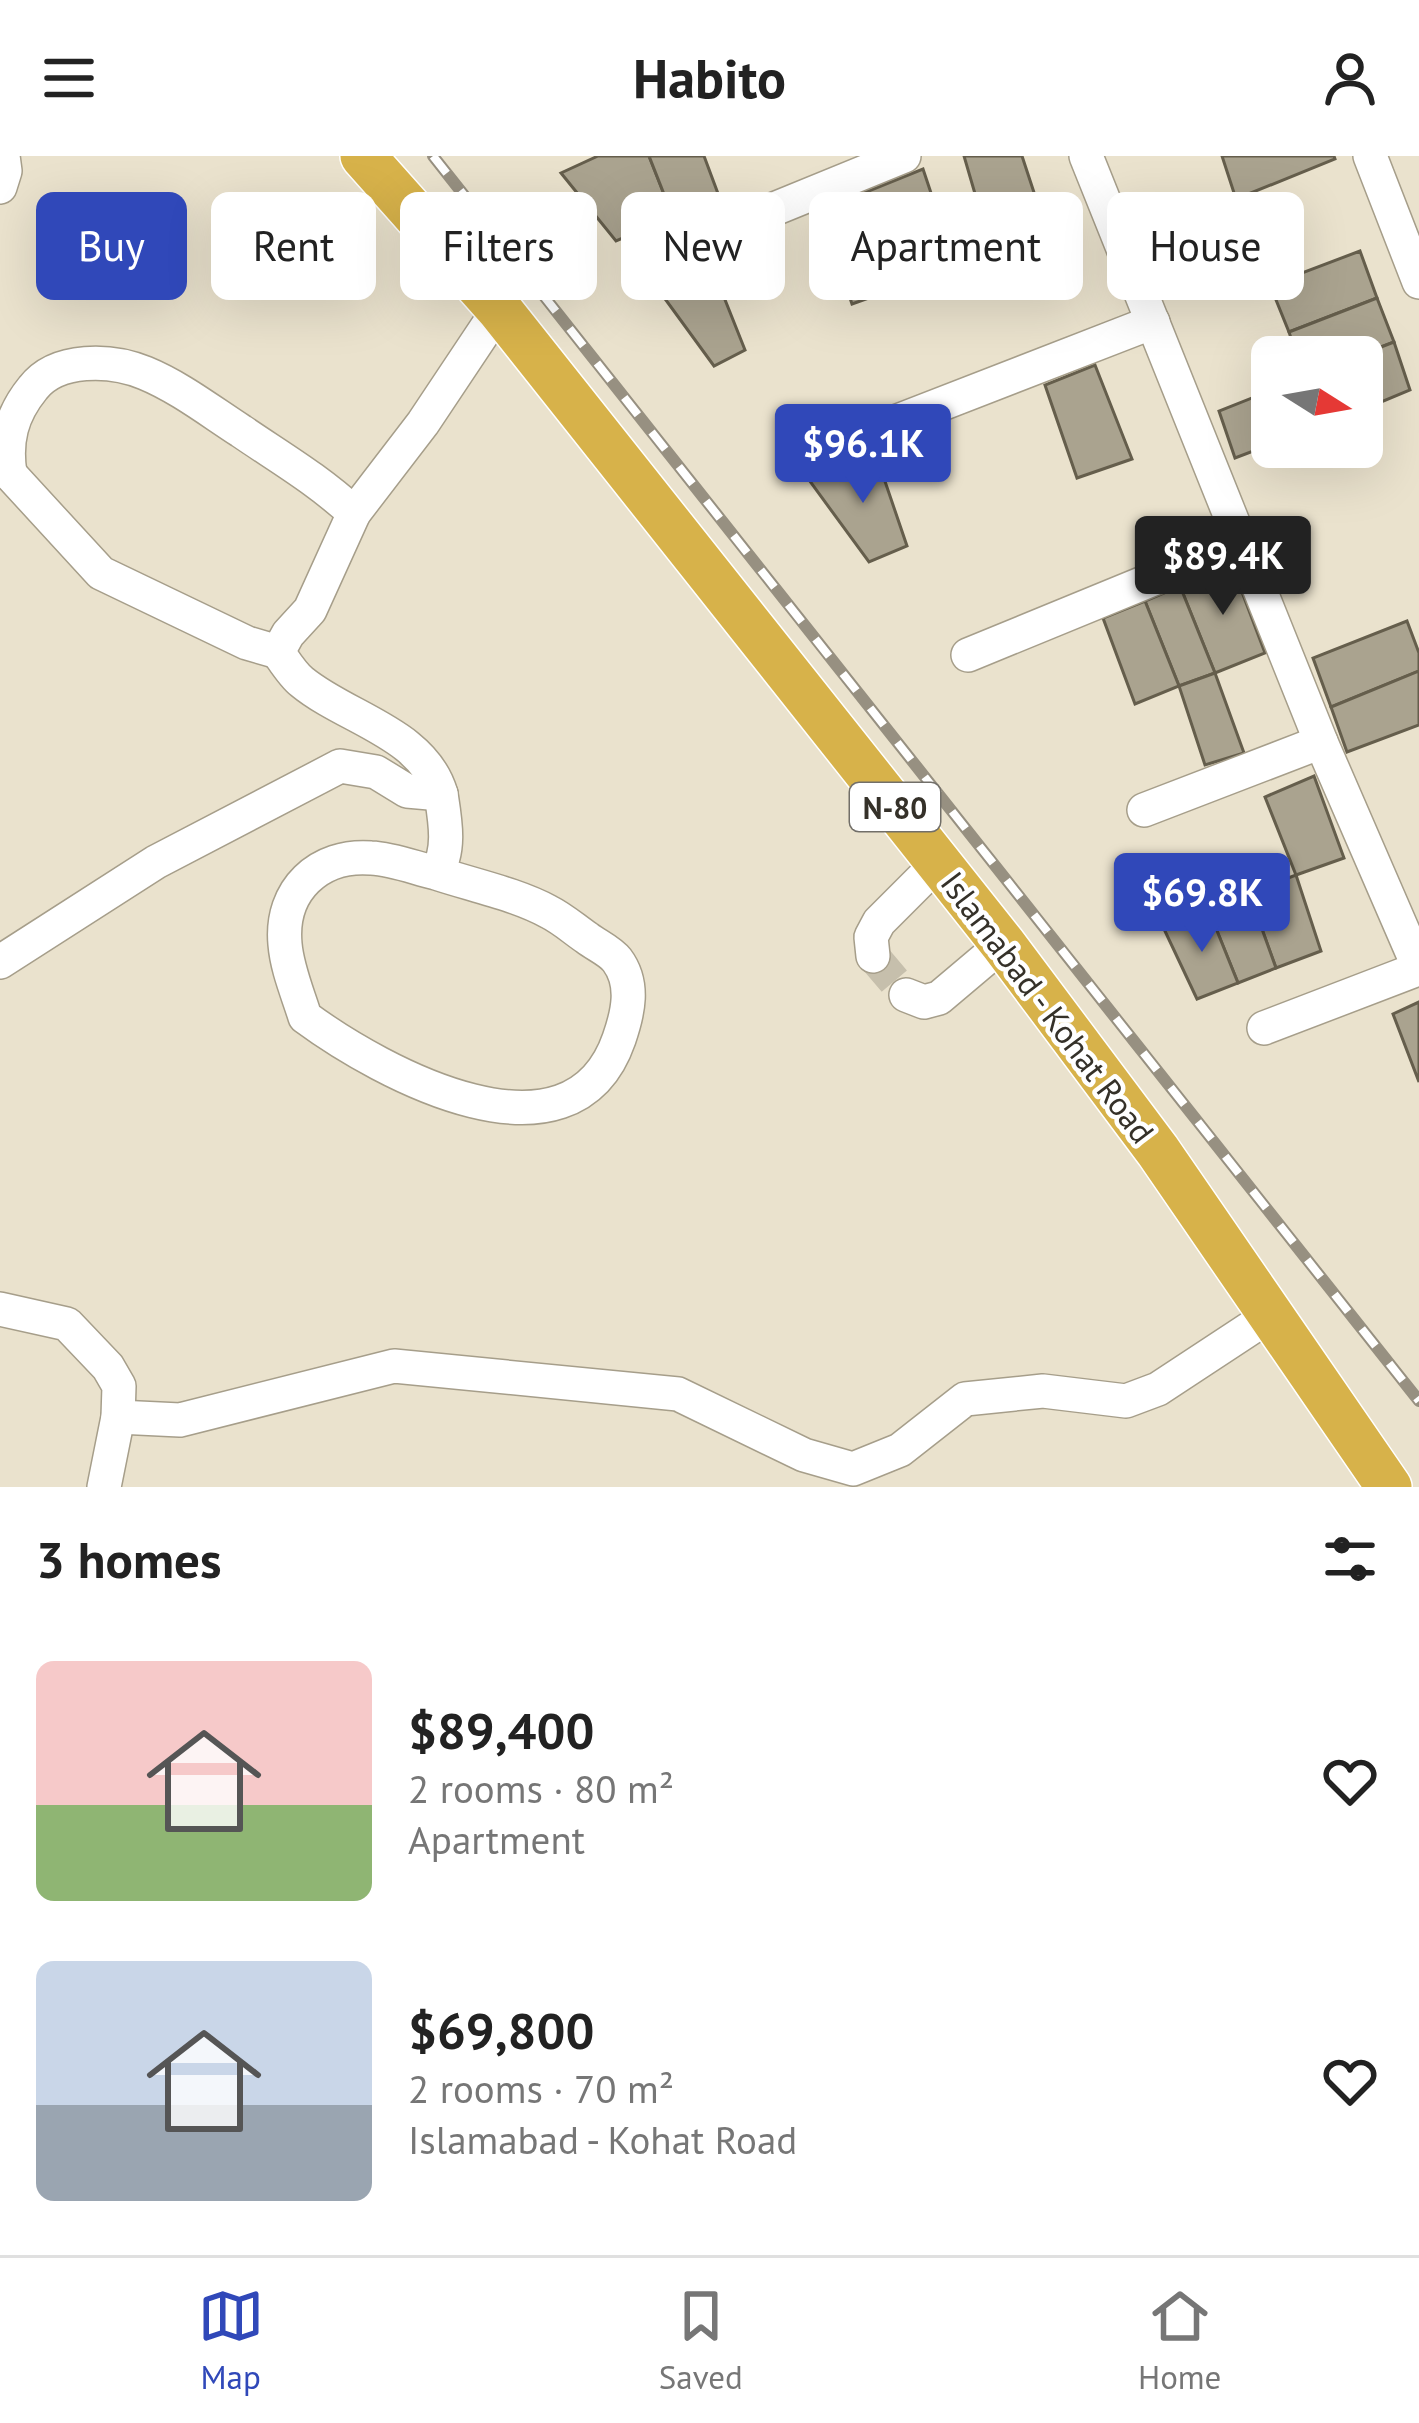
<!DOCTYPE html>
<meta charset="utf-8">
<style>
:root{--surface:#fff;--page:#f2f2f2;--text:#222;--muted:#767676;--line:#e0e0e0;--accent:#3048b9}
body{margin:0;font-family:"PT Sans",sans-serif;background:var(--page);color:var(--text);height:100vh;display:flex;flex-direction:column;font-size:45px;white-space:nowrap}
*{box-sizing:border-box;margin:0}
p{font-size:39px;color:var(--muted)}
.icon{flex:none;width:66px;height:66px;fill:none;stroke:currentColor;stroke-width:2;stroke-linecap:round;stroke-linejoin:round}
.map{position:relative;height:1331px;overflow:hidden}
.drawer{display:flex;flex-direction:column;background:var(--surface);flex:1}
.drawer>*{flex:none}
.hud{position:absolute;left:36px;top:36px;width:1347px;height:108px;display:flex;gap:24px}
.needle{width:78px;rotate:101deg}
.buttons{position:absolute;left:1251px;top:180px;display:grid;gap:24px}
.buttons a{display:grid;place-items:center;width:132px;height:132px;border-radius:18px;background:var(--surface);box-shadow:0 12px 48px #0002;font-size:60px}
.price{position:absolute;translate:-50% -102px;padding:0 27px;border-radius:12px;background:var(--accent);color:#fff;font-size:39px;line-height:78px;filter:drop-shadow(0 3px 6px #0008)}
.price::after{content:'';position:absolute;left:50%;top:72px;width:36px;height:27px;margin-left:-18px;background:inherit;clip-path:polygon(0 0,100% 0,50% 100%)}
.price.active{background:#222;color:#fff}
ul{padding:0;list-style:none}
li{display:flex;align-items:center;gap:36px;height:300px;padding:0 36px}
li span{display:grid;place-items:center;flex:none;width:336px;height:240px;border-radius:18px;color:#555}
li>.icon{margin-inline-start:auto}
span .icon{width:144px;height:144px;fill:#fffc;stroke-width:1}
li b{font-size:51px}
h2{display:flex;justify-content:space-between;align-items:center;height:144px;padding:0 36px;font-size:51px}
.tag{padding:0 42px;border-radius:18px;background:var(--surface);box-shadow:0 12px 48px #0002;font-size:42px;line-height:108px}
.tag.active{background:var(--accent);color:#fff}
header{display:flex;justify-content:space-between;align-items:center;height:156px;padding:0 36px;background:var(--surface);font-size:54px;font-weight:800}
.tab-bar{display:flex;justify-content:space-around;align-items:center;height:168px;border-top:3px solid var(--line);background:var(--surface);font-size:33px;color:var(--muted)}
.tab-bar a{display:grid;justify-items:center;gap:6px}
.tab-bar .active{color:var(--accent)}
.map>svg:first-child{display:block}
.building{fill:#aaa38f;stroke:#655e4c;stroke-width:3}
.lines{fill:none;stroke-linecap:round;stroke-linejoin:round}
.minor-tunnel{stroke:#c6bfac;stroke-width:33;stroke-dasharray:33 16;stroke-linecap:butt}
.minor-casing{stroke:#a69e8a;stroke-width:36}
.highway-casing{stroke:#fff;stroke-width:48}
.minor{stroke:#fff;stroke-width:33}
.highway{stroke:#d7b24a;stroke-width:45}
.rail-casing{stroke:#979081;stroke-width:12}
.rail{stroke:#fff;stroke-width:8;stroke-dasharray:22;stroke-linecap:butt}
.labels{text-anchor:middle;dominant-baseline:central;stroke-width:9;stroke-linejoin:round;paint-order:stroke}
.shield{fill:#fff;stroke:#726f69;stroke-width:3}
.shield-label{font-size:30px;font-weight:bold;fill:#353129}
.street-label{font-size:33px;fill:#353129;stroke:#fff}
</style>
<header><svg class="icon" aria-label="menu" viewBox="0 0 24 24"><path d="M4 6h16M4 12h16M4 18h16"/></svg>Habito<svg class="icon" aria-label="person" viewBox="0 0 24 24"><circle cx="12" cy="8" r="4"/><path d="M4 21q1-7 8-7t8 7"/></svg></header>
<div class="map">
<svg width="1419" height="1331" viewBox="0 0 1419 1331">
<rect width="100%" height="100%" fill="#eae2cd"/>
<g class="building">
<path d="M598 0H649L673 61 616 85 561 17Z"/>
<path d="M649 0H704L720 43 673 61Z"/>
<path d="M964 0H1022L1048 79 992 96Z"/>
<path d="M1222 0H1334L1335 3 1236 43Z"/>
<path d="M923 13 956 112 902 130 866 36Z"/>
<path d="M866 36 902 130 852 148 820 52Z"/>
<path d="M1360 95 1377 142 1289 176 1270 129Z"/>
<path d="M706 96 745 194 714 210 652 125Z"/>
<path d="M1377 142 1394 186 1355 201H1297L1289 176Z"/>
<path d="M1394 186 1410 234 1362 254V201H1355Z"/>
<path d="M1095 209 1132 303 1077 322 1045 229Z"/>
<path d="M1272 234V288L1235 302 1219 255Z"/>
<path d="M875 296 907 390 869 406 809 324Z"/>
<path d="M1231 407 1265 497 1215 517 1180 430Z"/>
<path d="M1180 430 1215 517 1179 530 1145 445Z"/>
<path d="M1145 445 1179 530 1135 548 1103 462Z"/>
<path d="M1407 465 1419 497V515L1331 551 1313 502Z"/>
<path d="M1419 515V569L1347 596 1331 551Z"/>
<path d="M1215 517 1244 597 1205 609 1179 530Z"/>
<path d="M1314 620 1344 702 1296 719 1265 641Z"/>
<path d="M1296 719 1321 795 1276 812 1249 737Z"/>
<path d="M1249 737 1276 812 1238 827 1209 755Z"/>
<path d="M1209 755 1238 827 1197 843 1164 773Z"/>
<path d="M1419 846V926L1393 858Z"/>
</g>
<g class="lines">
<path class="minor-tunnel" d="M873 800 906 839"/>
<defs>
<g id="minor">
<path d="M1086 0 1321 586 1419 812"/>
<path d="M1370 0 1419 126"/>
<path d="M0 31 5 15 3 0"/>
<path d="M652 103 904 0"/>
<path d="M805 301 1153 166"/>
<path d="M0 312 10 318 101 417 247 487 278 496 288 478 310 454 354 357 423 267 499 153"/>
<path d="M10 318C5 285 11 259 33 232 57 201 111 203 145 217 179 231 210 255 241 275 282 303 317 323 354 357"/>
<path d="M968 499 1241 387"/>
<path d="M1144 654 1321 586"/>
<path d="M436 717C472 729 516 738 549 756 563 763 575 774 587 782 596 789 610 795 617 804 635 828 628 857 619 883 571 1021 381 917 305 861 298 838 287 813 285 788 280 734 319 698 371 702 393 703 415 712 436 717 451 695 445 664 441 638"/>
<path d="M873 800 871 781 879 766 938 707"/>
<path d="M0 806 156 706 340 610 376 616 407 635 441 638C423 577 347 563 302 526 293 519 285 506 278 496"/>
<path d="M906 839 924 846 939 842 1003 788"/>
<path d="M1264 872 1418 813"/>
<path d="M0 1153 67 1168 108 1211 119 1230 118 1261 104 1331"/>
<path d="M118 1261 180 1264 394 1210 678 1238 804 1299 853 1313 900 1294 965 1243 1043 1235 1126 1245 1158 1233 1272 1158"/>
</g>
<path id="highway" d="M363 0 499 153 1003 788 1158 995 1389 1331"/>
</defs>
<use href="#minor" class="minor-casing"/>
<use href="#highway" class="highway-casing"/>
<use href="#minor" class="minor"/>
<use href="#highway" class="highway"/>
<defs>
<path id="rail" d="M433 0 1419 1245"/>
</defs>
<use href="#rail" class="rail-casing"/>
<use href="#rail" class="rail"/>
</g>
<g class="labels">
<rect class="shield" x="850" y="627" width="90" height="48" rx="9"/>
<g class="shield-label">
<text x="895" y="651">N-80</text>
</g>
<g class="street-label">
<text transform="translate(1048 851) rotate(53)">Islamabad - Kohat Road</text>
</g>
</g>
</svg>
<div class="buttons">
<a><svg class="needle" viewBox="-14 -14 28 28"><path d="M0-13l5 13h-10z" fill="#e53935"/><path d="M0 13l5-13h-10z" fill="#767676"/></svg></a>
</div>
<b class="price" style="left:863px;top:350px">$96.1K</b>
<b class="price active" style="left:1223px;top:462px">$89.4K</b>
<b class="price" style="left:1202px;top:799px">$69.8K</b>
<div class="hud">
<a class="tag active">Buy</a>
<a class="tag">Rent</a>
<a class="tag">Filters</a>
<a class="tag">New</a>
<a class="tag">Apartment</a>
<a class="tag">House</a>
</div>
</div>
<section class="drawer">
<h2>3 homes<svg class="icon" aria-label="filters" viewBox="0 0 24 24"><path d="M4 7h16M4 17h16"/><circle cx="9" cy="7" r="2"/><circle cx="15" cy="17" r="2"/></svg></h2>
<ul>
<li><span style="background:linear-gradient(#f6c9c9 60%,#8fb573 0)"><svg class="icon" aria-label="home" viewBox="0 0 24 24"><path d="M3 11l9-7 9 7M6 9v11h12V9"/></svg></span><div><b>$89,400</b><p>2 rooms · 80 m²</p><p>Apartment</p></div><svg class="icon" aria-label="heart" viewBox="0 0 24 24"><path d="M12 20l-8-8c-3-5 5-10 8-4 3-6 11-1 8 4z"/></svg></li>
<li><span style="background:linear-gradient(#c9d6e8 60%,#9aa5b1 0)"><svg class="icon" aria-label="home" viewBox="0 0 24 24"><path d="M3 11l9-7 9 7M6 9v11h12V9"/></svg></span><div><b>$69,800</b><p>2 rooms · 70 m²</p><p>Islamabad - Kohat Road</p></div><svg class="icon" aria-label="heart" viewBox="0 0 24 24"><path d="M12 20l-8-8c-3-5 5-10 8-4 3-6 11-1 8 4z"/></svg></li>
</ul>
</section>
<nav class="tab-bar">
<a class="active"><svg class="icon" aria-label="map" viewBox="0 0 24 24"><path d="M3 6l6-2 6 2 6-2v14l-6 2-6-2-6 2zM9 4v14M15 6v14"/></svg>Map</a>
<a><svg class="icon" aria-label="saved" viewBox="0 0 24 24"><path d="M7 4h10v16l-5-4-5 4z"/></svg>Saved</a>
<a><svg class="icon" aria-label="home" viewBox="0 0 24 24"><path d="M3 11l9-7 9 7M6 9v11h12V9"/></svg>Home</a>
</nav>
